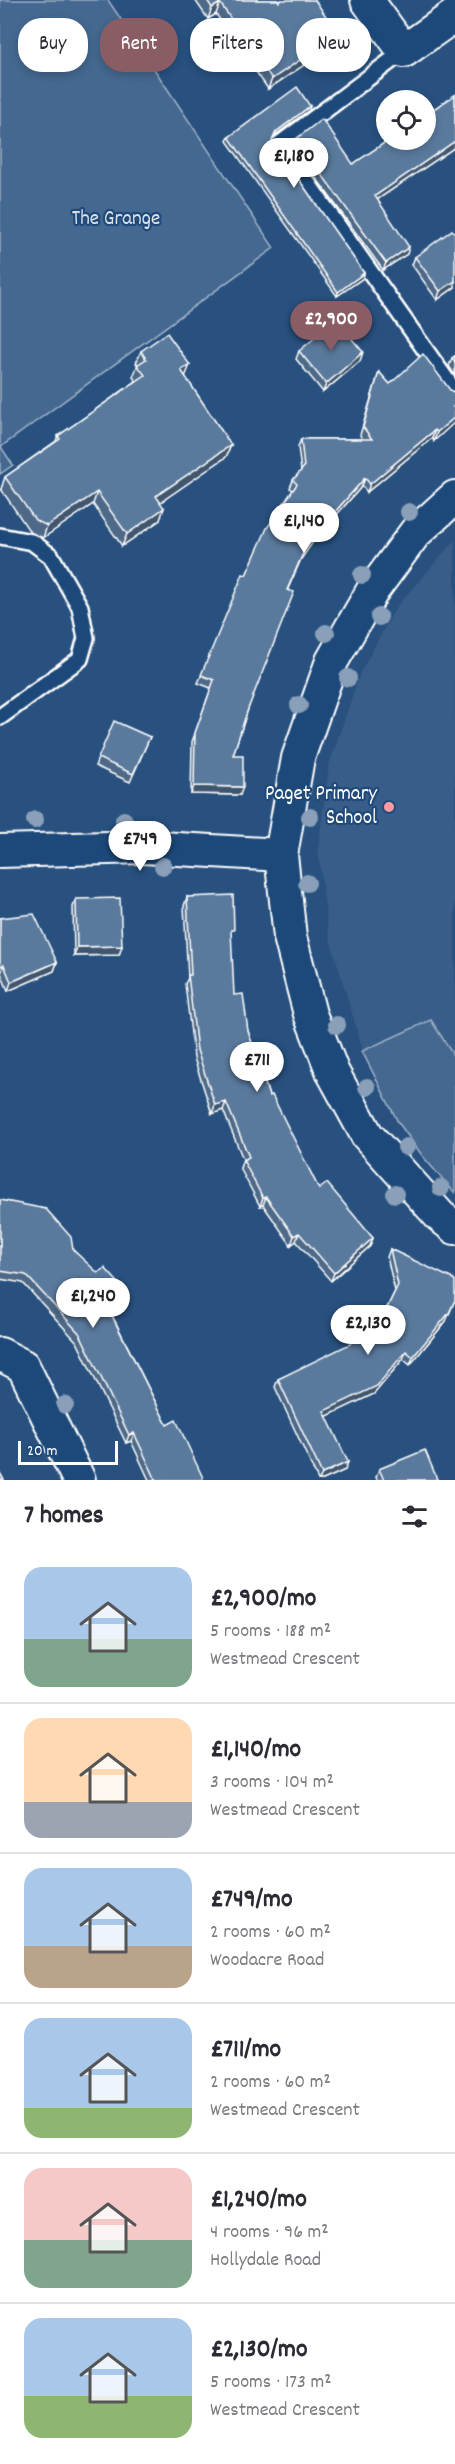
<!DOCTYPE html>
<meta charset="utf-8">
<style>
:root{--surface:#fff;--page:#f7f7f7;--text:#2b2b33;--muted:#7c7c81;--line:#e1e1e2;--accent:#8a5d65}
body{margin:0;font-family:Dekko,sans-serif;background:var(--page);color:var(--text);height:100vh;display:flex;flex-direction:column;font-size:22px;white-space:nowrap}
*{box-sizing:border-box;margin:0}
p{font-size:20px;color:var(--muted)}
.icon{flex:none;width:33px;height:33px;fill:none;stroke:currentColor;stroke-width:2;stroke-linecap:round;stroke-linejoin:round}
.map{position:relative;height:1480px;overflow:hidden}
.panel{display:flex;flex-direction:column;background:var(--surface);flex:1}
.panel>*{flex:none}
.hud{position:absolute;left:18px;top:18px;width:420px;height:54px;display:flex;gap:12px}
.controls{position:absolute;left:376px;top:90px;display:grid;gap:12px}
.controls a{display:grid;place-items:center;width:60px;height:60px;border-radius:50%;background:var(--surface);box-shadow:0 3px 9px #0003;font-size:30px}
.scale{position:absolute;left:18px;bottom:15px;width:100px;box-sizing:border-box;padding-left:6px;border:3px solid #fff;border-top:0;font-size:16px;line-height:21px;white-space:nowrap;color:#fff;-webkit-text-stroke:4px #1f4a7a;paint-order:stroke}
.price{position:absolute;translate:-50% -51px;padding:0 14px;border-radius:21px;background:#fff;color:#222;font-size:20px;line-height:39px;filter:drop-shadow(0 2px 3px #0008)}
.price::after{content:'';position:absolute;left:50%;top:36px;width:18px;height:14px;margin-left:-9px;background:inherit;clip-path:polygon(0 0,100% 0,50% 100%)}
.price.on{background:var(--accent);color:#fff}
ul{padding:0;list-style:none}
li{display:flex;align-items:center;gap:18px;height:150px;padding:0 24px}
li+li{border-top:2px solid var(--line)}
li span{display:grid;place-items:center;flex:none;width:168px;height:120px;border-radius:18px;color:#555}
li>.icon{margin-inline-start:auto}
span .icon{width:72px;height:72px;fill:#fffc;stroke-width:1}
li b{font-size:26px}
h2{display:flex;justify-content:space-between;align-items:center;height:72px;padding:0 24px;font-size:26px}
.chip{padding:0 21px;border-radius:24px;background:var(--surface);box-shadow:0 3px 9px #0003;font-size:21px;line-height:54px}
.chip.on{background:var(--accent);color:#fff}
.map>svg:first-child{display:block}
.built{fill:#375d88}
.green{fill:#446890;stroke:#a2b4c8;stroke-width:1.5}
.lines{fill:none;stroke-linecap:round;stroke-linejoin:round}
.service-casing{stroke:#fff;stroke-width:20}
.minor-casing{stroke:#fff;stroke-width:36}
.service{stroke:#1f4a7a;stroke-width:15}
.minor{stroke:#1f4a7a;stroke-width:32}
.tree{fill:#8aa0b9}
.wall{fill:#4d6987;stroke:#fff;stroke-width:1.5}
.shaded-wall{fill:#3f556e;stroke:#fff;stroke-width:1.5}
.building{fill:#5a7a9d;stroke:#fff;stroke-width:1.5}
.poi-dot{fill:#ff9aa2;stroke:#1f4a7a;stroke-width:2}
.labels{text-anchor:middle;dominant-baseline:central;stroke-width:4.5;stroke-linejoin:round;paint-order:stroke}
.park-label{font-size:21px;fill:#dae1e9;stroke:#1f4a7a}
.poi-label{font-size:21px;fill:#fff;stroke:#1f4a7a;text-anchor:end}
</style>
<div class="map">
<svg width="455" height="1480" viewBox="0 0 455 1480">
<rect width="100%" height="100%" fill="#28517f"/>
<filter id="ink" filterUnits="userSpaceOnUse"><feTurbulence type="fractalNoise" baseFrequency=".0167" numOctaves="2"/><feDisplacementMap in="SourceGraphic" scale="12" xChannelSelector="R" yChannelSelector="G"/><feConvolveMatrix kernelMatrix="1 2 1 2 8 2 1 2 1" color-interpolation-filters="sRGB"/></filter>
<g filter="url(#ink)">
<path class="built" d="M455 540V1058L431 1020 363 1051 328 932 318 849 329 765 360 673 396 607Z"/>
<g class="green">
<path d="M0 0H108L274 248 1 447 13 465 0 474Z"/>
<path d="M431 1020 455 1058V1193L424 1158 398 1122 362 1051Z"/>
</g>
<g class="lines">
<defs>
<g id="service">
<path d="M404 51 280 144 455 392"/>
<path d="M0 536 32 542 51 556 80 607 86 638 80 659 0 717"/>
</g>
<g id="minor">
<path d="M367 0 404 51 455 15"/>
<path d="M455 497 415 533 373 590 332 661 298 758 281 855 290 937 310 1014 333 1073 367 1135 440 1216 455 1228"/>
<path d="M0 851 144 847 281 855"/>
<path d="M0 1354 23 1366 79 1480"/>
</g>
</defs>
<use href="#service" class="service-casing"/>
<use href="#minor" class="minor-casing"/>
<use href="#service" class="service"/>
<use href="#minor" class="minor"/>
</g>
<g class="tree">
<circle cx="409" cy="512" r="9"/>
<circle cx="362" cy="575" r="9"/>
<circle cx="379" cy="617" r="9"/>
<circle cx="326" cy="633" r="9"/>
<circle cx="348" cy="678" r="9"/>
<circle cx="299" cy="705" r="9"/>
<circle cx="310" cy="817" r="9"/>
<circle cx="35" cy="820" r="9"/>
<circle cx="124" cy="820" r="9"/>
<circle cx="163" cy="866" r="9"/>
<circle cx="307" cy="883" r="9"/>
<circle cx="337" cy="1025" r="9"/>
<circle cx="367" cy="1087" r="9"/>
<circle cx="406" cy="1147" r="9"/>
<circle cx="441" cy="1188" r="9"/>
<circle cx="395" cy="1194" r="9"/>
<circle cx="65" cy="1405" r="9"/>
</g>
<g class="wall">
<path d="M195 0H278L334 45 268 89 216 14 208 19Z"/>
<path d="M455 95V147L377 200 407 254 383 270 293 146 296 139 353 164Z"/>
<path d="M309 110 274 136 272 141 364 273 363 278 337 296 227 141 229 137Z"/>
<path d="M415 257 455 287 437 300 412 265Z"/>
<path d="M141 351 185 376 231 445 226 457 160 502V520L122 546 93 504 43 538 30 532 1 489 5 477 56 441 58 436 136 381 133 377 138 364 136 363Z"/>
<path d="M299 351 360 361 323 392 296 359Z"/>
<path d="M455 356V376L449 366 452 358Z"/>
<path d="M379 372 390 384 450 390 454 393 434 441 432 438 367 492 362 486 315 539 301 559 287 590 233 755 240 795 191 794 192 742 211 688 198 683 246 575 293 490 290 488 293 480 301 471 298 447 301 439H362L360 435Z"/>
<path d="M150 737 130 782 95 766 98 758Z"/>
<path d="M187 897 234 995 248 1031 269 1096 319 1189 373 1238 370 1246 331 1281 296 1241 291 1245 263 1205 260 1206 240 1168 243 1159 223 1110 212 1114 194 1058 185 984 188 978 184 906Z"/>
<path d="M76 899 122 946 119 955 74 956 73 907Z"/>
<path d="M0 918 57 962 54 971 8 991 1 973Z"/>
<path d="M0 1200 73 1250 122 1299 108 1307 167 1425 202 1480H149L131 1441 126 1443 77 1342 23 1283 0 1279Z"/>
<path d="M390 1249 446 1321 410 1365 403 1359 374 1394 326 1416 345 1470 323 1480H318L275 1387 278 1379 372 1339 395 1291 387 1257Z"/>
<path d="M379 1469 436 1480H377L376 1477Z"/>
</g>
<g class="shaded-wall">
<path d="M220 3 216 14 208 19 212 8Z"/>
<path d="M338 34 334 45 268 89 272 79Z"/>
<path d="M310 106 309 110 274 136 276 132Z"/>
<path d="M455 141V147L372 203 375 196Z"/>
<path d="M409 247 407 254 383 270 386 263Z"/>
<path d="M364 273 363 278 337 296 338 292Z"/>
<path d="M455 281V287L437 300 440 291Z"/>
<path d="M363 352 360 361 323 392 326 384Z"/>
<path d="M190 365 185 377 181 370Z"/>
<path d="M455 417V422L434 441 437 432Z"/>
<path d="M435 430 432 438 367 492 370 484Z"/>
<path d="M231 445 226 457 152 508 156 496Z"/>
<path d="M365 478 362 486 315 539 301 559 284 598 304 551 318 531Z"/>
<path d="M97 492 93 504 43 538 47 526Z"/>
<path d="M164 508 160 520 122 546 127 534Z"/>
<path d="M194 786 243 787 240 795 191 794Z"/>
<path d="M122 946 119 955 74 956 77 947Z"/>
<path d="M57 962 54 971 8 991 11 982Z"/>
<path d="M4 965 1 973H0V966Z"/>
<path d="M226 1102 223 1110 212 1114 215 1105Z"/>
<path d="M266 1197 263 1205 260 1206 263 1198Z"/>
<path d="M299 1233 296 1241 291 1245 294 1236Z"/>
<path d="M373 1238 370 1246 331 1281 334 1273Z"/>
<path d="M125 1290 122 1299 102 1310 105 1302Z"/>
<path d="M455 1300 446 1321 410 1365 413 1357Z"/>
<path d="M406 1351 403 1359 374 1394 321 1419 324 1411Z"/>
<path d="M134 1433 131 1441 126 1443 129 1435Z"/>
<path d="M348 1462 345 1470 323 1480H319L322 1474Z"/>
</g>
<g class="building">
<path d="M207 0H278L279 2 281 0H315L338 34 272 79 220 3 212 8Z"/>
<path d="M297 87 310 106 276 132 272 141 364 273 338 292 229 137Z"/>
<path d="M455 95V141L375 196 409 247 386 263 296 139 322 119 353 164 389 140H426V114Z"/>
<path d="M452 230 455 233V281L440 291 415 257Z"/>
<path d="M336 320 363 352 326 384 299 351Z"/>
<path d="M167 333 190 365 181 370 231 445 156 496 164 508 127 534 97 492 47 526 35 520 5 477 60 439 58 436 145 375 137 365 146 359 141 351Z"/>
<path d="M423 354 450 390 455 393V407H453L455 409V417L437 432 435 430 370 484 365 478 318 531 304 551 287 590 294 592 248 709 233 755H243V787L194 786 195 733 214 680 201 675 243 574 246 575 267 528 297 484 293 480 304 467 301 439H372L363 427 379 372 390 384Z"/>
<path d="M455 356V363L452 358Z"/>
<path d="M114 721 150 737 133 774 98 758Z"/>
<path d="M233 895 234 930H231L234 995 243 994 248 1031 269 1096 272 1095 319 1189 327 1183 373 1238 334 1273 299 1233 294 1236 266 1197 263 1198 243 1160 249 1157 226 1102 215 1105 197 1050 188 975H191L187 897Z"/>
<path d="M120 898 122 946 77 947 76 899Z"/>
<path d="M34 914 57 962 11 982 4 965 0 966V918Z"/>
<path d="M0 1200 46 1209 71 1237 73 1250 98 1273 105 1268 125 1290 105 1302 167 1425 176 1420 203 1478 201 1480H156L134 1433 129 1435 80 1334 26 1275 0 1271Z"/>
<path d="M390 1249 455 1280V1300L449 1313 413 1357 406 1351 377 1386 324 1411 348 1462 322 1474 278 1379 350 1344 361 1330 372 1339 398 1285Z"/>
<path d="M425 1450 437 1479 434 1480H384L379 1469Z"/>
<path d="M0 1473 3 1478 4 1480H0Z"/>
</g>
</g>
<circle class="poi-dot" cx="389" cy="807" r="6"/>
<g class="labels">
<g class="park-label">
<text x="116" y="220">The Grange</text>
</g>
<g class="poi-label">
<text x="377" y="795">Paget Primary<tspan x="377" dy="24">School</tspan></text>
</g>
</g>
</svg>
<div class="controls">
<a><svg class="icon" aria-label="locate" viewBox="0 0 24 24"><circle cx="12" cy="12" r="6"/><path d="M12 2v4M12 18v4M2 12h4M18 12h4"/></svg></a>
</div>
<div class="scale">20 m</div>
<b class="price" style="left:294px;top:189px">£1,180</b>
<b class="price on" style="left:331px;top:352px">£2,900</b>
<b class="price" style="left:304px;top:554px">£1,140</b>
<b class="price" style="left:140px;top:872px">£749</b>
<b class="price" style="left:257px;top:1093px">£711</b>
<b class="price" style="left:93px;top:1329px">£1,240</b>
<b class="price" style="left:368px;top:1356px">£2,130</b>
<div class="hud">
<a class="chip">Buy</a>
<a class="chip on">Rent</a>
<a class="chip">Filters</a>
<a class="chip">New</a>
</div>
</div>
<section class="panel">
<h2>7 homes<svg class="icon" aria-label="filters" viewBox="0 0 24 24"><path d="M4 7h16M4 17h16"/><circle cx="9" cy="7" r="2"/><circle cx="15" cy="17" r="2"/></svg></h2>
<ul>
<li><span style="background:linear-gradient(#a9c7e8 60%,#7fa58c 0)"><svg class="icon" aria-label="home" viewBox="0 0 24 24"><path d="M3 11l9-7 9 7M6 9v11h12V9"/></svg></span><div><b>£2,900/mo</b><p>5 rooms · 188 m²</p><p>Westmead Crescent</p></div></li>
<li><span style="background:linear-gradient(#ffd9b3 70%,#9aa5b1 0)"><svg class="icon" aria-label="home" viewBox="0 0 24 24"><path d="M3 11l9-7 9 7M6 9v11h12V9"/></svg></span><div><b>£1,140/mo</b><p>3 rooms · 104 m²</p><p>Westmead Crescent</p></div></li>
<li><span style="background:linear-gradient(#a9c7e8 65%,#b9a48a 0)"><svg class="icon" aria-label="home" viewBox="0 0 24 24"><path d="M3 11l9-7 9 7M6 9v11h12V9"/></svg></span><div><b>£749/mo</b><p>2 rooms · 60 m²</p><p>Woodacre Road</p></div></li>
<li><span style="background:linear-gradient(#a9c7e8 75%,#8fb573 0)"><svg class="icon" aria-label="home" viewBox="0 0 24 24"><path d="M3 11l9-7 9 7M6 9v11h12V9"/></svg></span><div><b>£711/mo</b><p>2 rooms · 60 m²</p><p>Westmead Crescent</p></div></li>
<li><span style="background:linear-gradient(#f6c9c9 60%,#7fa58c 0)"><svg class="icon" aria-label="home" viewBox="0 0 24 24"><path d="M3 11l9-7 9 7M6 9v11h12V9"/></svg></span><div><b>£1,240/mo</b><p>4 rooms · 96 m²</p><p>Hollydale Road</p></div></li>
<li><span style="background:linear-gradient(#a9c7e8 65%,#8fb573 0)"><svg class="icon" aria-label="home" viewBox="0 0 24 24"><path d="M3 11l9-7 9 7M6 9v11h12V9"/></svg></span><div><b>£2,130/mo</b><p>5 rooms · 173 m²</p><p>Westmead Crescent</p></div></li>
</ul>
</section>
